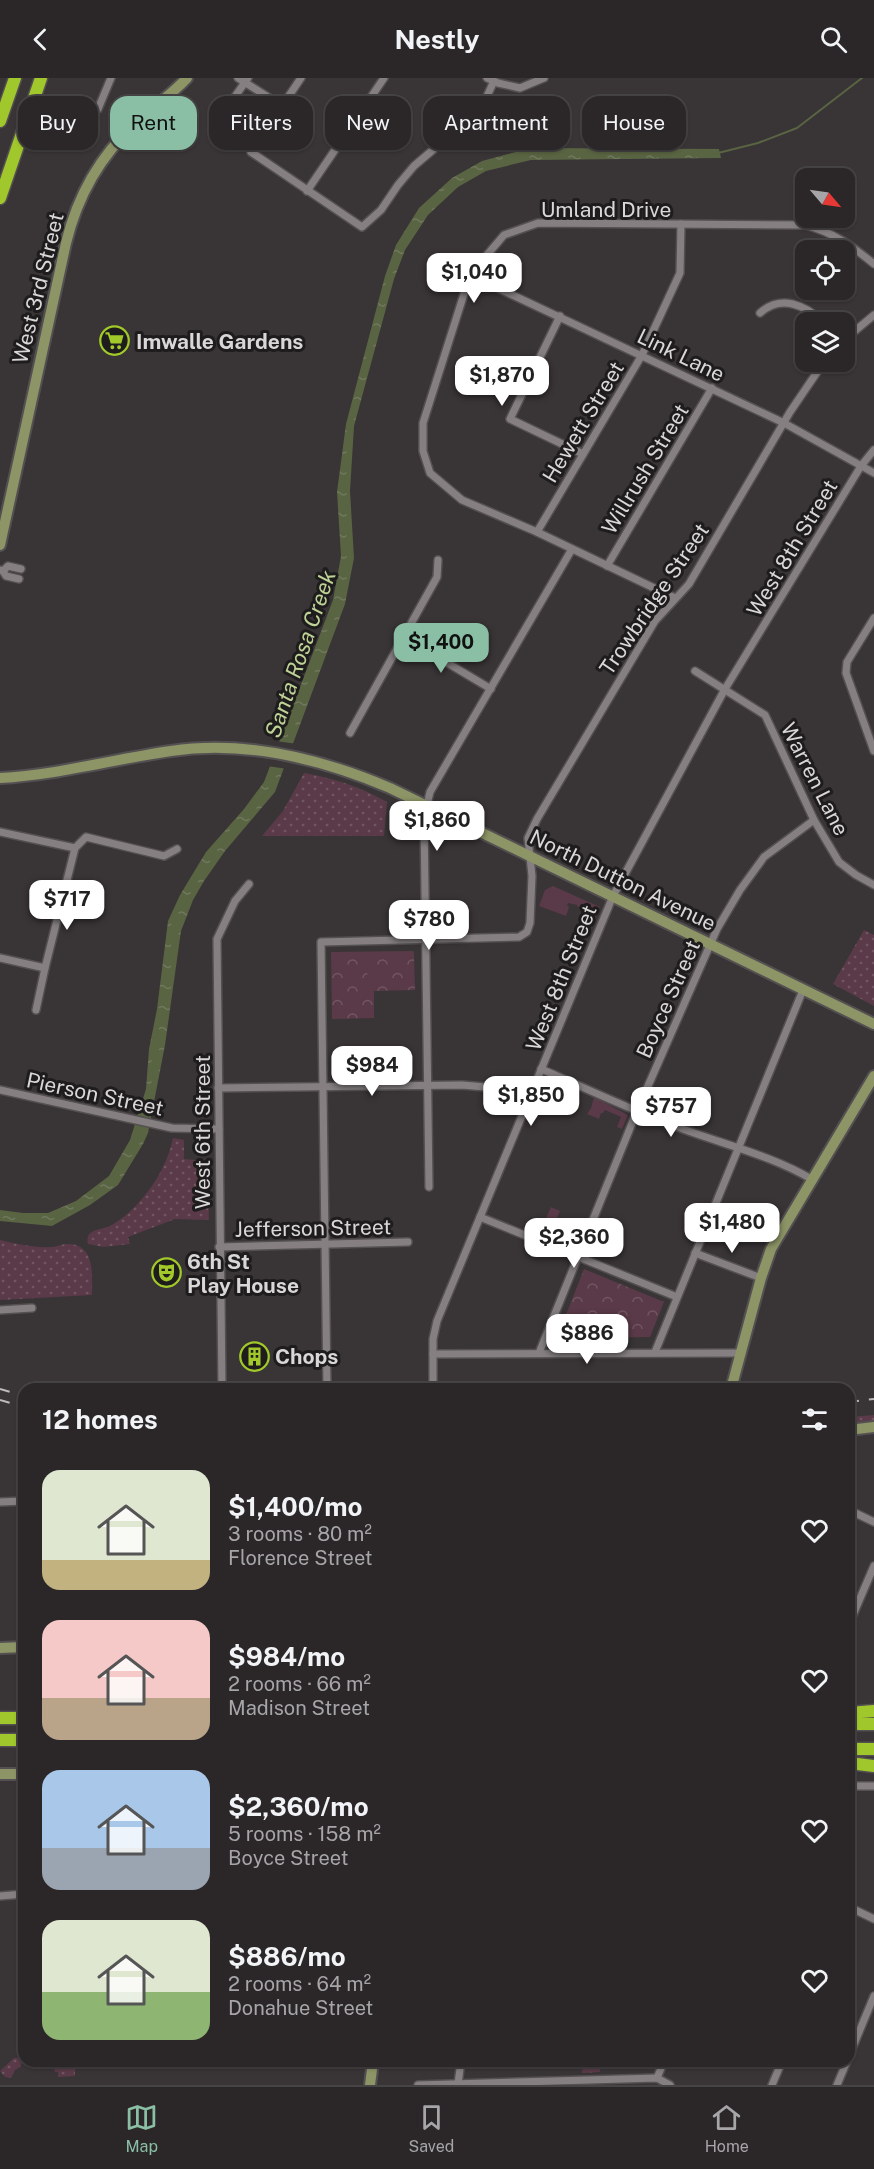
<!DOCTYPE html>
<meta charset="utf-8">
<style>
:root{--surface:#2b2728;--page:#332f30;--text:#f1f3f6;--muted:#a6a5a8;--line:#474445;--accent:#8abfa5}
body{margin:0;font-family:"Public Sans",sans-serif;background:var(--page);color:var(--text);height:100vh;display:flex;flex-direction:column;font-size:22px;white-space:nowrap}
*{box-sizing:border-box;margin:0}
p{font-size:20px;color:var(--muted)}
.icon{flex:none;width:33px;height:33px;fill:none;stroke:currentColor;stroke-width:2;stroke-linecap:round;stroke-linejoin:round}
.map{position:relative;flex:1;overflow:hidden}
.panel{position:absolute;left:18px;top:1305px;width:837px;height:684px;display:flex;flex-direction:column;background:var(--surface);border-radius:18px;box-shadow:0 2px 4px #0004,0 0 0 2px var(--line)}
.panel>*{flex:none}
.guide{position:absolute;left:18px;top:18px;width:838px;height:54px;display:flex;gap:12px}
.needle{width:39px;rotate:119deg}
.tools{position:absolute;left:795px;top:90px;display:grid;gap:12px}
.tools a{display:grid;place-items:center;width:60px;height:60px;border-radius:12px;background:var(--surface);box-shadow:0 2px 4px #0004,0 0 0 2px var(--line);font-size:30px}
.price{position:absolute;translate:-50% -51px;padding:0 14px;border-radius:12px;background:#fff;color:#222;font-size:20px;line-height:39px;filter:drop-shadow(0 2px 3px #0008)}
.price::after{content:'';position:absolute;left:50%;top:36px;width:18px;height:14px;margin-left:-9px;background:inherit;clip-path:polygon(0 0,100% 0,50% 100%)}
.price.active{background:var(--accent);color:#111}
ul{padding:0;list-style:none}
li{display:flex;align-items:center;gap:18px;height:150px;padding:0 24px}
li span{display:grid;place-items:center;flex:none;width:168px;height:120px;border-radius:18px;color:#555}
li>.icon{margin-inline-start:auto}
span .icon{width:72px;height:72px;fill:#fffc;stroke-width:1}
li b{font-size:26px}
h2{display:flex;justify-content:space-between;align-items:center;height:72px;padding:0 24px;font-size:26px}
.chip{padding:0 21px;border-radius:18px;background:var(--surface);box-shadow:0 2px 4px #0004,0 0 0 2px var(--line);font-size:21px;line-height:54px}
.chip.active{background:var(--accent);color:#111}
header{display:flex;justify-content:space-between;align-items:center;height:78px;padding:0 24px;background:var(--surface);font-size:27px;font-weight:700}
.tabs{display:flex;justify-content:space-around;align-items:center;height:84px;border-top:2px solid var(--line);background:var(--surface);font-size:16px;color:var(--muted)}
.tabs a{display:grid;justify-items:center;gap:3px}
.tabs .active{color:var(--accent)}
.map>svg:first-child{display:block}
.grass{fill:url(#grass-dots)}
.park{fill:url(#park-crowns)}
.garden{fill:#5a3a48}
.water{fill:url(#water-ripples)}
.pier{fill:#393436}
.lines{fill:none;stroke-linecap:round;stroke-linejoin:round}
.stream{stroke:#596442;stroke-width:2}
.street-casing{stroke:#545051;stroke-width:10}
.secondary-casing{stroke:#545051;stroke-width:14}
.highway-casing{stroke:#545051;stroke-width:15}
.street{stroke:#857f81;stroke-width:7}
.secondary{stroke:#8d9567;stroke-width:10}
.highway{stroke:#a0c72b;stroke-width:12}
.rail{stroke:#bebbbc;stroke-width:2;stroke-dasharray:10 10;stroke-linecap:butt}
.labels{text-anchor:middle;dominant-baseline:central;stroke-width:6;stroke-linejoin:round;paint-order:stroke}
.street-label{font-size:21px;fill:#dad7d8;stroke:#1e1c1d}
.poi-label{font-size:21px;font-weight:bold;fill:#dad7d8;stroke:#1e1c1d;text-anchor:start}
.water-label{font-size:22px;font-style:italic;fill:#bed296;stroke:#1e1c1d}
</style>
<header><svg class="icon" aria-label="back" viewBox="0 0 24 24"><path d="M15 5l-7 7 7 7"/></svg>Nestly<svg class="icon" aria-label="search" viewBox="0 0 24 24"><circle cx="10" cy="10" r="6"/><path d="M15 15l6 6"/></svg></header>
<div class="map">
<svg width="874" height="2007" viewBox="0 0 874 2007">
<defs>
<pattern id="grass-dots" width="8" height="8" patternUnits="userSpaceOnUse" patternTransform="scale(1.5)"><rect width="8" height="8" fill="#5a3a48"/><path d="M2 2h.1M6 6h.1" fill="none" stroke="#715662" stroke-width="1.8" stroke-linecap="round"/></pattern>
<pattern id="park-crowns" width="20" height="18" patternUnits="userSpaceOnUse" patternTransform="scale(1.5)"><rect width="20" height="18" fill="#5a3a48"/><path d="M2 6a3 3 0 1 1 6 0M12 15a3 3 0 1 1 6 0" fill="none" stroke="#715662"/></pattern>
<pattern id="water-ripples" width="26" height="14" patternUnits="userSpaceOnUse" patternTransform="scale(1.5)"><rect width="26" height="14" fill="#596442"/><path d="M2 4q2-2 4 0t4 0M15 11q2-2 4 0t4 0" fill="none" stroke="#70795d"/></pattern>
</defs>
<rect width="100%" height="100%" fill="#393436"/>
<g class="grass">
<path d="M304 695C333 700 361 709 387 724L384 758H262L283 733Z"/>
<path d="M864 852 874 857V928L833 906Z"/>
<path d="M173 1060 184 1062V1081L207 1083 209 1142 175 1141 128 1159 130 1166 103 1169 88 1166C85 1153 96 1152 105 1150 112 1148 119 1142 125 1138 148 1118 167 1090 173 1060Z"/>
<path d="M0 1162C17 1166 35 1170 52 1169 57 1169 61 1166 66 1166 96 1165 92 1197 92 1217L0 1222Z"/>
<path d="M874 1337V1344L849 1346V1339Z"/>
<path d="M24 1979 20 1989 15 1992 11 2000 5 1999 0 1993 14 1980Z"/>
<path d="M48 1983H64L66 1985H72L75 1988V1998L58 1999V1994H55L53 1986H48Z"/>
<path d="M584 1983H601L600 1994 582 1995Z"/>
</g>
<g class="park">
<path d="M413 873 414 875 415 912 374 913V940L332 941 331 874Z"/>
<path d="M584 1191 664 1224 650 1259 557 1260Z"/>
</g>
<g class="garden">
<path d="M553 808 600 829 593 846 587 843 590 834 577 828V827L568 825 567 827 569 829 566 838 539 828 545 812Z"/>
<path d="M377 878V904L370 901 366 893 369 883Z"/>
<path d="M594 1019 628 1037 622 1051 617 1049 621 1039 605 1032 603 1035H601L599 1041 587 1036 591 1030Z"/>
<path d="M551 1129 560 1133 554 1148 576 1158 572 1168 540 1154Z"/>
</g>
<path class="water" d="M531 70 719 71 721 80 531 82 486 93 458 109 428 137 405 172 394 201 354 348 350 413 354 480 345 526 275 714 225 773 204 803 193 822 181 853 165 967 148 1055 143 1066 118 1107 90 1127 52 1148 0 1143V1132L23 1135H48L76 1123 109 1098 130 1062 146 1011 149 971 157 931 168 843 180 817 206 774 244 731 264 704 333 522 341 478 337 414 346 346 385 198 396 167 419 130 452 100 482 83Z"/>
<path class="pier" d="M276 663 297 666 288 691 267 688Z"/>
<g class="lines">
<path class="stream" d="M718 75 758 65 797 50 862 0"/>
<defs>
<g id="street">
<path d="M238 0 282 28"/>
<path d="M301 0 251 74 362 149 381 132 398 107 414 88 441 65 464 52 482 29 494 3"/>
<path d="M487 0 498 5 520 10 544 0"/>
<path d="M98 31 111 0"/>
<path d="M213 50 248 0"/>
<path d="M307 113 384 0"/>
<path d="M470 197 784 345 874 395"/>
<path d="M760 235C781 216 805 227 823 244"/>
<path d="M560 238 510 341 583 376"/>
<path d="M844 262 874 237"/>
<path d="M537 454 642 277 680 195 681 146"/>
<path d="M607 488 712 310"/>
<path d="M0 492 3 493 6 498 19 501"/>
<path d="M3 493 8 488 21 491"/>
<path d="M675 520 537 454 462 422 430 395 423 373V345L470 197 504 157 538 145 805 147C833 154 852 168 874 186"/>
<path d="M874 540 847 584 846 595 874 673"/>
<path d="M404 559 491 611"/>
<path d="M695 593 765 637 814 742 839 784 856 797 874 807"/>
<path d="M350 655 437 499 438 482"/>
<path d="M0 754 75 770 86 759 164 778 177 771"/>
<path d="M0 880 45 890"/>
<path d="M36 932 45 890 75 770"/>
<path d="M541 991C592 1013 641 1037 694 1055 734 1069 776 1080 813 1102"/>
<path d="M218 1010 462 1007 485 1009 527 1026"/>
<path d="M0 1012 172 1050 219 1051"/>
<path d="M429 1109 424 740 430 714 572 471"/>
<path d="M480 1139 677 1219"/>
<path d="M219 1169 408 1164"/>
<path d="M695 1175 761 1200"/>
<path d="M0 1232 32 1230"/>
<path d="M655 1274 803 912"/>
<path d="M539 1275 637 1033 717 851 740 812 764 779 814 742"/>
<path d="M433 1276 742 1275"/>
<path d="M222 1311 217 861 235 823 249 806"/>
<path d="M327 1311 321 864 519 859 527 854 530 845 532 798 528 760 537 741 655 543 689 506 790 334 824 284"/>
<path d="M433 1311V1261L437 1243 613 818 725 611 861 388 874 372"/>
<path d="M0 1424 24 1423"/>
<path d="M849 1432 874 1444"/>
<path d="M849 1546 874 1488"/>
<path d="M849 1708H874"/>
<path d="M0 1818 24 1816"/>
<path d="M849 1829 874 1841"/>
<path d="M849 1978 874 1918"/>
<path d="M657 2000 664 1983"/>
<path d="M458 2006 461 1983"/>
<path d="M418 2007 657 2000 670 2007"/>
<path d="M772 2007 782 1983"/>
<path d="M837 2007 847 1983"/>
</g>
<g id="secondary">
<path d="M0 467 66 165C77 120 100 78 135 46 152 30 171 17 187 0"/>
<path d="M0 700C58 697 114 681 171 673 245 662 322 681 390 710L874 946"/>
<path d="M731 1311 761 1200 771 1171 874 998"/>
<path d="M849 1352 874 1349"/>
<path d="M0 1570 24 1569"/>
<path d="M0 1696H24"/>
<path d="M370 2007 373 1983"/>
</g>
<g id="highway">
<path d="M0 43 15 0"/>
<path d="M0 120 41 0"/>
<path d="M849 1635 874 1633"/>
<path d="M0 1640H24"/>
<path d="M849 1646H874"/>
<path d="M0 1662H24"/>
<path d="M849 1671H874"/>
<path d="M849 1685 874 1688"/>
</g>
</defs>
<use href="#street" class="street-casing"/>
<use href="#secondary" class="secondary-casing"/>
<use href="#highway" class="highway-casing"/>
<use href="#street" class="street"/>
<use href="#secondary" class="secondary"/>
<use href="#highway" class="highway"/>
<g class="rail">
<path d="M0 1311 24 1318"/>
<path d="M0 1322 24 1329"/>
<path d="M849 1324 874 1321"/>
</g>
</g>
<defs>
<symbol id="supermarket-ring" viewBox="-11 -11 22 22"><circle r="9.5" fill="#1e1c1d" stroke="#a1c929" stroke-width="1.5"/><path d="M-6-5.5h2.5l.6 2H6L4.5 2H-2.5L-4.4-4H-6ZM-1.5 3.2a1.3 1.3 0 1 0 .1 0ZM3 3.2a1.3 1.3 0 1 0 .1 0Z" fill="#a1c929"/></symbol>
<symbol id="theatre-ring" viewBox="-11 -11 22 22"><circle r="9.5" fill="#1e1c1d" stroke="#a1c929" stroke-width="1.5"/><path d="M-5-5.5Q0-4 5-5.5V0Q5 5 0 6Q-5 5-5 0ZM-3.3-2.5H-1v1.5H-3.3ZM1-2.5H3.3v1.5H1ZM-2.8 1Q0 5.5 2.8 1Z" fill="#a1c929"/></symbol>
<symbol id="building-ring" viewBox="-11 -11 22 22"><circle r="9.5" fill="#1e1c1d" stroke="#a1c929" stroke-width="1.5"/><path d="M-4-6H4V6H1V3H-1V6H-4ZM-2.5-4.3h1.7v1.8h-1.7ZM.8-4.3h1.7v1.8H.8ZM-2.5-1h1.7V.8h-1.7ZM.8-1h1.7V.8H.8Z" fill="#a1c929"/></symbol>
</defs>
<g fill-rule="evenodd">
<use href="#supermarket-ring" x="98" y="246" width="33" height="33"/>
<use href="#theatre-ring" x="150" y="1178" width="33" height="33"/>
<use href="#building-ring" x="238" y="1262" width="33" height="33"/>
</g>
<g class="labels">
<g class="street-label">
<text x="606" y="131">Umland Drive</text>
<text transform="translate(38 210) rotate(-76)">West 3rd Street</text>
<text transform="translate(681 277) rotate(26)">Link Lane</text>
<text transform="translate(583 344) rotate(-59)">Hewett Street</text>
<text transform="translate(645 391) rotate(-59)">Willrush Street</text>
<text transform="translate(792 470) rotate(-59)">West 8th Street</text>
<text transform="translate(654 521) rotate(-56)">Trowbridge Street</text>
<text transform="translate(815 701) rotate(63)">Warren Lane</text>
<text transform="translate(623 802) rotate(26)">North Dutton Avenue</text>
<text transform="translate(561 900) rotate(-68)">West 8th Street</text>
<text transform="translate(668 921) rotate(-66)">Boyce Street</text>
<text transform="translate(95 1016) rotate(12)">Pierson Street</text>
<text transform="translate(202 1054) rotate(-90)">West 6th Street</text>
<text transform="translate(313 1150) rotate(-1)">Jefferson Street</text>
</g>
<g class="poi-label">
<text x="136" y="263">Imwalle Gardens</text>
<text x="187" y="1183">6th St<tspan x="187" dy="24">Play House</tspan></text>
<text x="275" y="1278">Chops</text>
</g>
<g class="water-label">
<text transform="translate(300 576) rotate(-71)">Santa Rosa Creek</text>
</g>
</g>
</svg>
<div class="tools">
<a><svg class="needle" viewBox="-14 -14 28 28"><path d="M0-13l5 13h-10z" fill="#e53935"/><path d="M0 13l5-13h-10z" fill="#a6a5a8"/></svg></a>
<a><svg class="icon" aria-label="locate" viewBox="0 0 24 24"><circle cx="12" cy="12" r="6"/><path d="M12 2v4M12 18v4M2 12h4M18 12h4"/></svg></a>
<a><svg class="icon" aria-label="layers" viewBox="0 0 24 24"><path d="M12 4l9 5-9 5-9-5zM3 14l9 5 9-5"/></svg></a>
</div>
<b class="price" style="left:474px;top:226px">$1,040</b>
<b class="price" style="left:502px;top:329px">$1,870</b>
<b class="price active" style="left:441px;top:596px">$1,400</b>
<b class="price" style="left:437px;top:774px">$1,860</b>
<b class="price" style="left:67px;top:853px">$717</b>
<b class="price" style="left:429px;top:873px">$780</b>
<b class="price" style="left:372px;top:1019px">$984</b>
<b class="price" style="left:531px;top:1049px">$1,850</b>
<b class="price" style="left:671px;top:1060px">$757</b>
<b class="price" style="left:732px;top:1176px">$1,480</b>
<b class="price" style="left:574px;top:1191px">$2,360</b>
<b class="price" style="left:587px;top:1287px">$886</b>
<div class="guide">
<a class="chip">Buy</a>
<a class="chip active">Rent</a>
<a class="chip">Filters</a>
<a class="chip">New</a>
<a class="chip">Apartment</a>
<a class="chip">House</a>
</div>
<section class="panel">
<h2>12 homes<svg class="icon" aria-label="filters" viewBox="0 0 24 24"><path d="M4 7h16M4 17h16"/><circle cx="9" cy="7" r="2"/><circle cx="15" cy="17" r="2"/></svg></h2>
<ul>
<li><span style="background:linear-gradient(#dfe7d0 75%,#c2b280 0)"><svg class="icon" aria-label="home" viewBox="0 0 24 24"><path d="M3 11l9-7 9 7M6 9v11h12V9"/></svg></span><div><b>$1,400/mo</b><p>3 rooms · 80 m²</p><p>Florence Street</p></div><svg class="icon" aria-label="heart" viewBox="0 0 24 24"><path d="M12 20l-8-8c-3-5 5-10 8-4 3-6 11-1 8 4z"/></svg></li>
<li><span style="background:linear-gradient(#f6c9c9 65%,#b9a48a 0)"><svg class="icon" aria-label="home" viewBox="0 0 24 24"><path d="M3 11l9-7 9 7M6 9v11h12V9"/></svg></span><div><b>$984/mo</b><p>2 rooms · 66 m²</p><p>Madison Street</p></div><svg class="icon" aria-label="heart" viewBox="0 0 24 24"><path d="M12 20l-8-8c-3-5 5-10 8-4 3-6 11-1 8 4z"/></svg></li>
<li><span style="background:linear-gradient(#a9c7e8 65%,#9aa5b1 0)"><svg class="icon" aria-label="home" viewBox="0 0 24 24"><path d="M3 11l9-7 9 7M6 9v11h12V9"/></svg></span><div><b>$2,360/mo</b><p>5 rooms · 158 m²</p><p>Boyce Street</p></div><svg class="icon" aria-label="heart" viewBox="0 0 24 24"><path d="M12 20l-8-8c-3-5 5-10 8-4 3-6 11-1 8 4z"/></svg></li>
<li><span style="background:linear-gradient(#dfe7d0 60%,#8fb573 0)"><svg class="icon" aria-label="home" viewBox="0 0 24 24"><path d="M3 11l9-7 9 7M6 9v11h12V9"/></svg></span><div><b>$886/mo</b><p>2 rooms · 64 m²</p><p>Donahue Street</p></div><svg class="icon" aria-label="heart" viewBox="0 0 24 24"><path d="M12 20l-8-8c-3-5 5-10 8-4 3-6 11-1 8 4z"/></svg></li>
</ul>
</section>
</div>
<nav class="tabs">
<a class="active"><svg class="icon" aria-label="map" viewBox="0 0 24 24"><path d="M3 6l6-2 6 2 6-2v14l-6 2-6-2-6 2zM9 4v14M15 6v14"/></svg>Map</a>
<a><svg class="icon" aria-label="saved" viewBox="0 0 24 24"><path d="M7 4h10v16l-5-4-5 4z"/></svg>Saved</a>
<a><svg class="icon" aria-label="home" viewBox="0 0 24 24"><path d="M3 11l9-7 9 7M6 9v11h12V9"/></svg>Home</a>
</nav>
